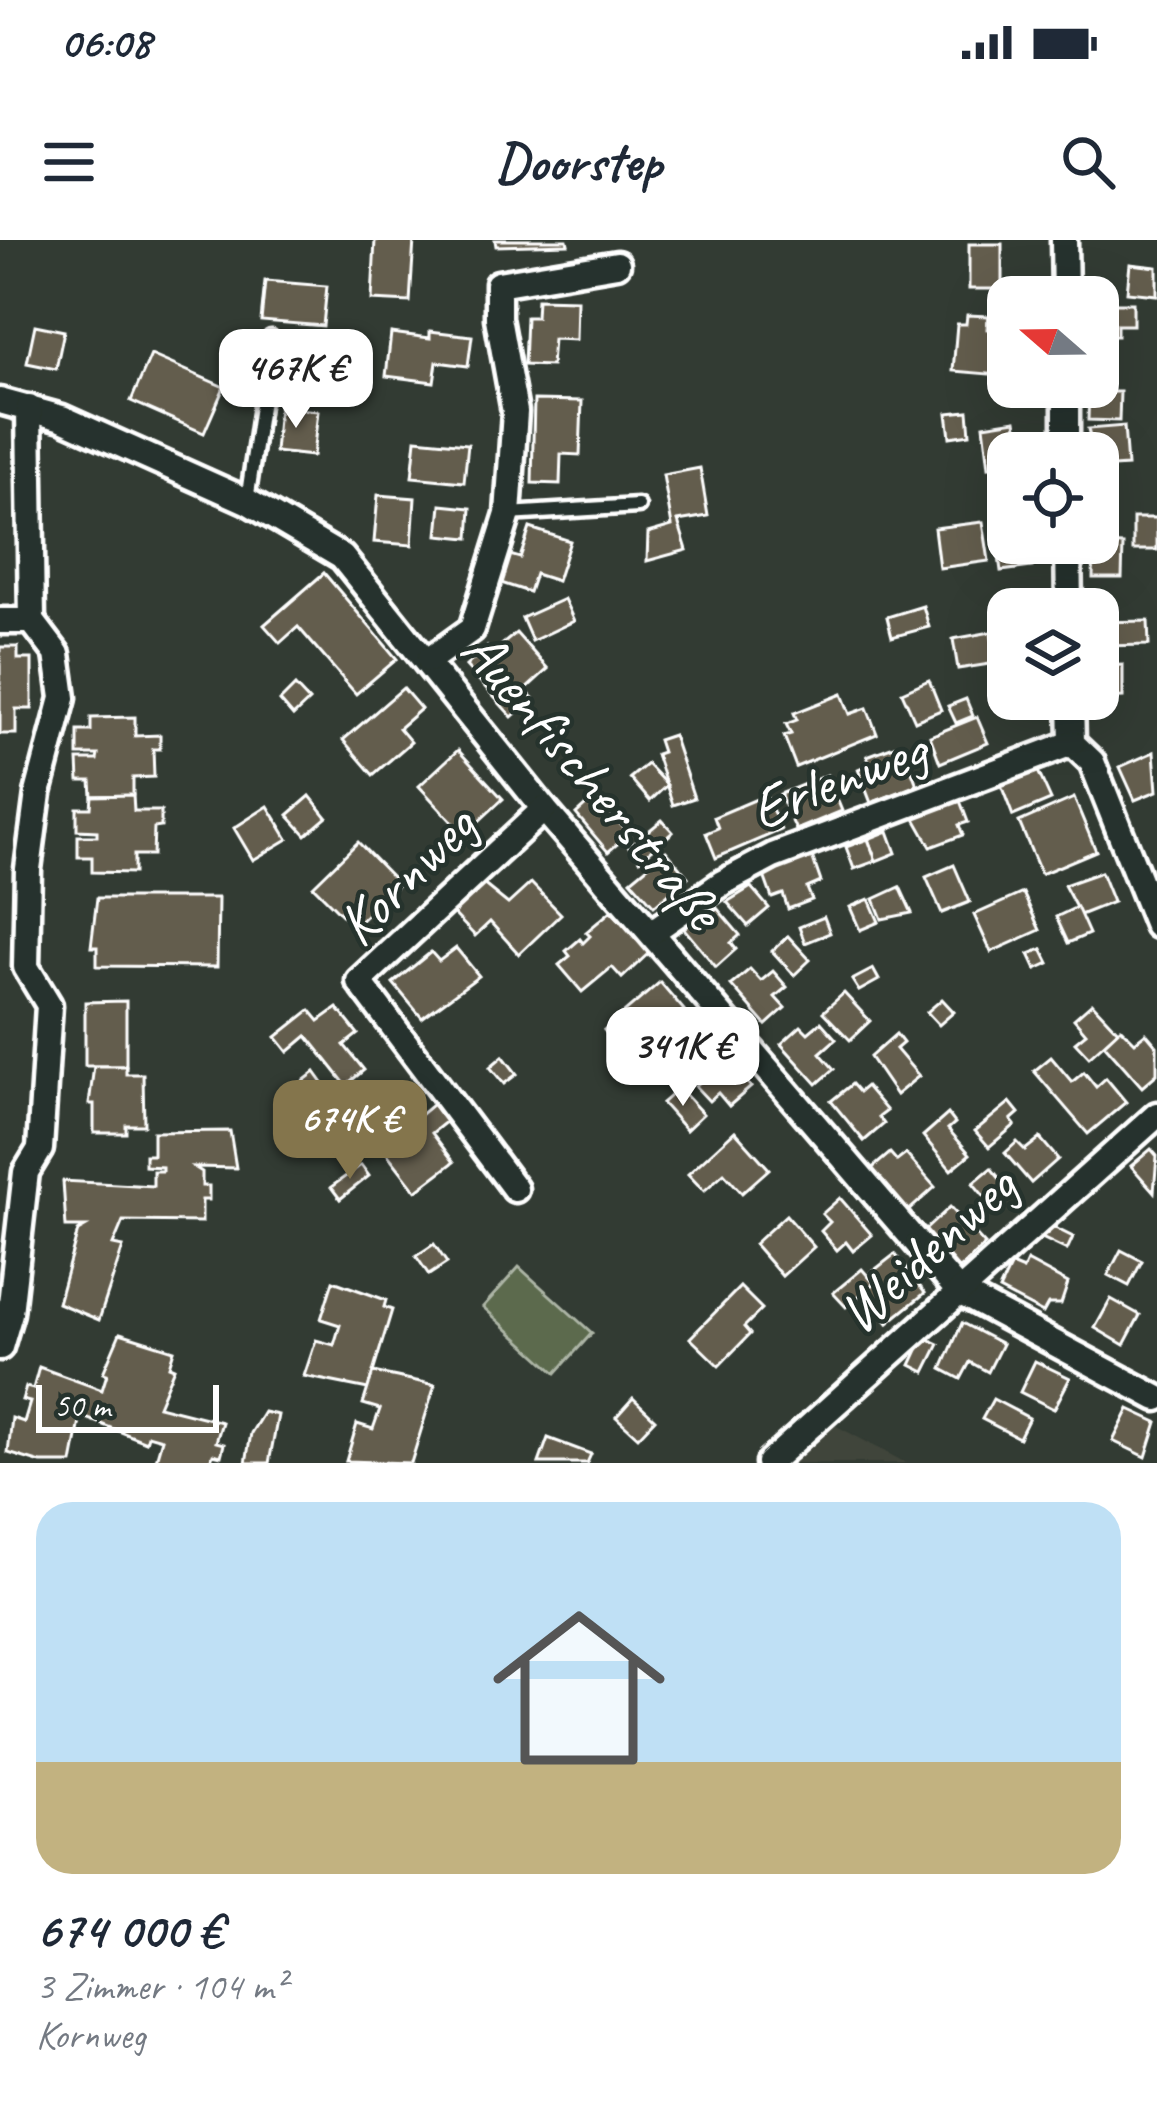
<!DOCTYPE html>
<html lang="de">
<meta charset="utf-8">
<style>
:root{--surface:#fff;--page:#f6f6f7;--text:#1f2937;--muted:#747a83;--accent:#84754c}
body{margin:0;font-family:Caveat,sans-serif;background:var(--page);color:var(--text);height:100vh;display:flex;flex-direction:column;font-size:45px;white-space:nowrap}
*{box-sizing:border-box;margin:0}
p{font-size:39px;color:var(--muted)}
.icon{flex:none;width:66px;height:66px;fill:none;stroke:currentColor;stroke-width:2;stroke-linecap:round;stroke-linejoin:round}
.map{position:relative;height:1223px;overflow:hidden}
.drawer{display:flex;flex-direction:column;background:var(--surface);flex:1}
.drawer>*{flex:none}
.needle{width:78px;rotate:290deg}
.buttons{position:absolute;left:987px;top:36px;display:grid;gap:24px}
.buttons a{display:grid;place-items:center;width:132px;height:132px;border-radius:24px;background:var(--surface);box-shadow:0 12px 48px #0002;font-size:60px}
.scale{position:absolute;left:36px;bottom:30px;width:183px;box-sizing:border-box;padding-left:12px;border:6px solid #fff;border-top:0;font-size:33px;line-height:42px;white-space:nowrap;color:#fff;-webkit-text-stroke:9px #26332d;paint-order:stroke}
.price{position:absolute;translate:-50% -102px;padding:0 27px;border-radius:24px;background:#fff;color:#222;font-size:39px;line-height:78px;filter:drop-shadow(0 3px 6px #0008)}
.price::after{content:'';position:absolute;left:50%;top:72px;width:36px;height:27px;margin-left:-18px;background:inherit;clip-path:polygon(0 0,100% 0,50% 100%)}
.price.selected{background:var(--accent);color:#fff}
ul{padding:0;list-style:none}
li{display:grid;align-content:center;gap:24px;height:636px;padding:0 36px}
li span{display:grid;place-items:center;height:372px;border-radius:36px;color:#555}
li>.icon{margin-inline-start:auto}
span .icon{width:216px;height:216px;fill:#fffc;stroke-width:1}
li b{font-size:51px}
.status{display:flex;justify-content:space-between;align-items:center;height:84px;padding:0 60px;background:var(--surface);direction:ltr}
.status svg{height:33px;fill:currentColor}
header{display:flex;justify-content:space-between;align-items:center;height:156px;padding:0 36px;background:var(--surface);font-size:54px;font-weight:600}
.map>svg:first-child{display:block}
.built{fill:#41453b}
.green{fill:#5b6b4e;stroke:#adb5a6;stroke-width:3}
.building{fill:#645d4d;stroke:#fff;stroke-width:3}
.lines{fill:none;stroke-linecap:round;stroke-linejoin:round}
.service-casing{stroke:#fff;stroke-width:21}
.minor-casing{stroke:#fff;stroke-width:33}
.service{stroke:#26332d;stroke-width:12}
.minor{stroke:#26332d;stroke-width:24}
.labels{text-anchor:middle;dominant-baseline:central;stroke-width:9;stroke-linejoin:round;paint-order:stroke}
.street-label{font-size:60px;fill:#fff;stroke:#26332d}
</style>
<div class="status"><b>06:08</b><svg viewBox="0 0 49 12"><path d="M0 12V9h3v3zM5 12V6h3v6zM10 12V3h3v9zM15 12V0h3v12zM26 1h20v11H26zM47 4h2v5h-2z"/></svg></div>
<header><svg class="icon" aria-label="menu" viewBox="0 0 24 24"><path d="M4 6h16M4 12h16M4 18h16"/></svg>Doorstep<svg class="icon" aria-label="search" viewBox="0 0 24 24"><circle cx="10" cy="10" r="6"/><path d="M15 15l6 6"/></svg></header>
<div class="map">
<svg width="1157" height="1223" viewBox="0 0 1157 1223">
<rect width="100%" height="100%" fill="#323b33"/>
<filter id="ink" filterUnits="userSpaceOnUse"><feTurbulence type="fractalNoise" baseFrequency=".00833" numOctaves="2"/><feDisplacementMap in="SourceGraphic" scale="24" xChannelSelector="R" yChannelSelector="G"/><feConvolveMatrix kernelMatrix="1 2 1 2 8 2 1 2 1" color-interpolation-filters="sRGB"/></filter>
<g filter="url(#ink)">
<path class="built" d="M829 1182 906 1223H789Z"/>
<path class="green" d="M519 1027 592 1093 556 1133 483 1067Z"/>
<g class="building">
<path d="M375 0H414L410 62 372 60Z"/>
<path d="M495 0H567L568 4 496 6Z"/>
<rect x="969" y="4" width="33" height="45"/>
<path d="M1130 24 1157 27V55L1127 52Z"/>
<path d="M265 41 327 46 323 86 261 81Z"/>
<path d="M537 59 577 60 576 100 553 99 551 126 524 125 526 77H536Z"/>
<path d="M1098 63H1133V85H1117V96H1098Z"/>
<path d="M967 75 988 76 987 89 1003 91 1000 135 953 131 957 84H966Z"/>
<path d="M35 85 64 91 56 129 27 123Z"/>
<path d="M430 91 472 96 468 126 437 122 434 142 386 136 391 93 430 98Z"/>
<path d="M151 115 224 147 204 193 131 161Z"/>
<path d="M285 117 318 122 315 145 282 141Z"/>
<path d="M1089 152H1120L1119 181 1088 180Z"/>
<path d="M534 160 582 161 580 215 561 214 560 244 532 243Z"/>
<path d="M279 167 318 171 313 216 275 212Z"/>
<path d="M968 171 970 194 950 197 947 173Z"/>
<path d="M1016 180 1021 213H1008V225L989 227 984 185Z"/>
<path d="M1124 186 1127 226 1098 228 1088 189Z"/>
<path d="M416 199 468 204 464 242 412 237Z"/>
<path d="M700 228 708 276 678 281 687 310 647 321 648 293 672 286 663 235Z"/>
<path d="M378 255 415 258 412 305 374 302Z"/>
<path d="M441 265 471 268 469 298 438 295Z"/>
<rect x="1133" y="278" width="24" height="32"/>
<path d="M983 282 989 321 939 328 934 288Z"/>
<path d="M530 288 570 301 557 341 535 334 529 352 501 343 510 315 520 318Z"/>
<path d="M1008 294V303H1029L1032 327 1001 331 996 296Z"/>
<path d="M1094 304 1123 305 1122 338H1093Z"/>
<path d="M324 333 397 419 356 454 298 387 280 403 264 385Z"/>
<path d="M1035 358 1036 369H1008V390L1005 361Z"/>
<path d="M564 359 574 381 532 401 522 378Z"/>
<path d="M923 366 929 387 892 397 887 377Z"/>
<path d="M1148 381 1149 405 1099 406 1098 382Z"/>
<path d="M991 392 996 423 958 429 953 399Z"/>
<path d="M516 393 548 429 525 450 533 458 512 477 466 426 487 407 492 413Z"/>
<path d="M0 407H18V419H32V469H16V494H0Z"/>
<path d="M1123 425V457L1098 458V426Z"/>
<path d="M929 440 941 470 915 481 902 452Z"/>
<path d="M295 446 309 461 293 476 280 461Z"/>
<path d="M403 448 421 469 399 488 411 502 373 535 343 500Z"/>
<path d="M842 454 850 474 867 468 877 494 796 527 784 496 791 494 786 484 797 480 794 473Z"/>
<path d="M966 459 973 476 956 483 948 466Z"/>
<path d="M135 477V496L160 495V509H153L154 537 133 538V555L92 556 91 541H79L78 520H97L98 515H78V491H91V478Z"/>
<path d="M977 477 988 503 940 523 930 496Z"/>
<path d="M673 495 694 558 673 565 656 514 662 512 658 500Z"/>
<path d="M894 506 897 513 904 510 917 545 871 563 858 529 870 524 867 516Z"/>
<path d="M458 510 503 559 464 595 419 546Z"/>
<path d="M1154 512 1157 551 1135 560 1120 527Z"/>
<path d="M647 524 667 545 650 561 630 538Z"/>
<path d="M1037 529 1051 560 1013 576 1001 545Z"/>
<path d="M827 535 842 571 796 590 780 554Z"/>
<path d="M133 555 134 571H161V587L154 588 153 615H134V633L92 632V617H78V596H97V591L77 590V568H91L92 556Z"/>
<path d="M766 555 781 590 716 618 706 593 718 588 714 577Z"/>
<path d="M310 556 327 577 306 595 288 575Z"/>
<path d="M596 556 629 594 608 612 576 574Z"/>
<path d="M959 558 968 582 959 585 963 595 931 607 913 575Z"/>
<path d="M1074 558 1096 611 1041 634 1019 582Z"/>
<path d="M268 566 288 599 253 620 234 588Z"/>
<path d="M662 580 673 592 640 620 629 607Z"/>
<path d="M888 591 896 613 876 621 868 599Z"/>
<path d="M868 599 876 621 854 629 846 607Z"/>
<path d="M358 602 399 644 354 687 313 646Z"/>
<path d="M666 611 688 637 654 666 631 640Z"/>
<path d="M812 616 821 642 807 648 812 660 788 669 783 654 772 658 763 633Z"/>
<path d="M954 625 970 662 942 673 926 637Z"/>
<path d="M1101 632 1113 662 1080 675 1064 645Z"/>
<path d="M482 643 508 664 531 643 561 674 519 714 490 682 475 696 452 672Z"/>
<path d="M751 647 769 668 748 686 727 662Z"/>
<path d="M900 647 912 673 882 679 874 659Z"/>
<path d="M1023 653 1040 690 991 712 974 675Z"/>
<path d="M97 658H218L217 727 97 726V707H91Z"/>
<path d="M869 659 879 682 860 690 850 667Z"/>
<path d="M701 665 709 674 717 668 740 695 731 703 736 709 716 727 680 684Z"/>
<path d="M1077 667 1089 694 1068 703 1056 677Z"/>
<path d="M611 671 650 712 622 738 612 727 582 752 559 725 570 716 566 711 580 699 583 703 590 696 586 692Z"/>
<path d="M824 677 830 693 805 703 799 687Z"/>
<path d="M788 696 810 720 794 735 772 711Z"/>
<path d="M456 708 479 736 422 778 393 743 431 712 439 721Z"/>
<path d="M1042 709 1049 723 1036 729 1029 714Z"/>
<path d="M750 729 761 741 773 731 787 747 775 757 785 768 766 785 731 745Z"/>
<path d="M873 729 879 740 859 751 852 740Z"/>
<path d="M660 742 684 770 665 786 679 803 639 837 604 790Z"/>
<path d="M844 753 870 781 850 800 823 772Z"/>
<path d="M942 759 954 772 939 785 927 772Z"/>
<path d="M126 761V826H85V762Z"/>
<path d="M1092 763 1118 791 1089 817 1075 802 1086 793 1074 779Z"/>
<path d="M337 768 358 794 344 805 364 830 346 845 307 796 288 812 276 797 310 770 319 781Z"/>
<path d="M821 782 836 799 820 813 834 829 817 844 781 804 801 786 808 793Z"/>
<path d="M1121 788 1135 802 1146 793 1157 806V834L1142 847 1104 804Z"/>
<path d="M896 794 903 803 896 809 919 836 896 855 870 817Z"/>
<path d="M715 806 751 847 729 866 718 853 709 861 695 846 705 838 693 825Z"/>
<path d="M503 816 517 834 504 844 490 827Z"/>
<path d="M1051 817 1072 842 1084 832 1096 847 1106 838 1126 862 1088 894 1034 831Z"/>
<path d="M94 826H126V834H143L144 885H126V893H94V864H89Z"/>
<path d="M315 832 325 846 308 859 298 845Z"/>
<path d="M852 844 859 852 866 846 887 871 879 877 884 884 864 901 831 861Z"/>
<path d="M679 848 703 874 686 890 662 863Z"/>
<path d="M1010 862 1019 873 1011 880 1015 885 989 907 975 891Z"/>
<path d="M433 864 447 881 432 893 454 922 416 951 382 907Z"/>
<path d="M948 874 955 883 948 889 970 914 951 930 923 896Z"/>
<path d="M230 891 236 928 194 927 202 932V946H209V960H202V982L123 981 113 1005 123 1007 99 1080 58 1063 78 991 85 987H66L63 941 153 946V931H162V927L145 926V915H153V892Z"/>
<path d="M735 891 769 929 742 953 724 933 704 951 688 934Z"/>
<path d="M1040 898 1058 919 1031 943 1005 913 1017 902 1025 910Z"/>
<path d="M1151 909 1157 916 1154 952 1131 926Z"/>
<path d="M890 913 897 921 906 914 935 947 906 973 869 931Z"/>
<path d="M361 925 369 936 340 959 331 947Z"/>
<path d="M991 928 1010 951 992 966 973 943Z"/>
<path d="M840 958 872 995 853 1011 846 1002 837 1010 821 991 830 982 822 974Z"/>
<path d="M950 967 985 1005 959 1029 924 991Z"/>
<path d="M786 975 814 1007 782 1036 754 1004Z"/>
<path d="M1049 985 1073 997 1067 1010 1042 998Z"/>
<path d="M434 1004 447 1023 429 1035 416 1016Z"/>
<path d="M1121 1010 1142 1021 1129 1046 1108 1035Z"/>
<path d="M895 1014 925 1053 888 1083 864 1052 879 1040 872 1032Z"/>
<path d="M1027 1021 1068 1043 1061 1064H1048L1043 1073 999 1050 1011 1025 1023 1030Z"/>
<path d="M862 1029 874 1043 846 1067 833 1053Z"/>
<path d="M333 1041 386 1060 384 1067 392 1070 368 1149 304 1136 316 1100 334 1105 340 1085 321 1079Z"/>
<path d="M740 1047 762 1069 744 1087 750 1094 719 1126 690 1098Z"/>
<path d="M1111 1059 1140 1075 1124 1105 1095 1088Z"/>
<path d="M962 1083 1002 1104 988 1132 970 1122 961 1139 942 1129Z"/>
<path d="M120 1093 174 1110 169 1126 174 1128 158 1166 222 1182 216 1202 224 1204 221 1216 213 1214 210 1223H155L162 1199 148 1195 146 1202 81 1176 72 1223H41L8 1213 12 1178 24 1182 30 1162 22 1160 26 1147 33 1149 39 1127 102 1150 107 1134 103 1133Z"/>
<path d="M924 1097 939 1104 925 1132 911 1125Z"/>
<path d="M1035 1121 1070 1138 1054 1169 1020 1152Z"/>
<path d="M373 1132 435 1145 411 1223 346 1221 357 1184 373 1189 380 1169 363 1164Z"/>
<path d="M633 1158 655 1179 638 1197 616 1177Z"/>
<path d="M993 1159 1029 1178 1019 1198 982 1179Z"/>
<path d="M1129 1169 1157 1182 1146 1217 1113 1201Z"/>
<path d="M264 1172 278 1175 269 1223H246L251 1193Z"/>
<path d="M548 1198 591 1214 587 1223H539Z"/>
</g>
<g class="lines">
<defs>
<g id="service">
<path d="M247 261 271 98"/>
<path d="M508 274 638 266"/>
</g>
<g id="minor">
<path d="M1064 0 1065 57"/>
<path d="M1066 147V213"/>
<path d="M0 161 62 178 247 261 342 317 544 569 959 1052 1157 1158"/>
<path d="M1068 303 1069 369"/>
<path d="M0 381H32"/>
<path d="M429 420 472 389 508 274 515 172 498 78V44L617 24"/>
<path d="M1071 459 1072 503 1092 522 1157 685"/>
<path d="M652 692 722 643 773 616 1072 503"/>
<path d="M515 949 359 741 544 569"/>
<path d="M0 1107 10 1073 26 932 40 909 49 765 26 727 28 629 38 553 63 458 57 414 32 381 29 168"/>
<path d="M769 1223 1157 875"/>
</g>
</defs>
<use href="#service" class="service-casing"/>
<use href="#minor" class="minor-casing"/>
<use href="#service" class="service"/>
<use href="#minor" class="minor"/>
</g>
</g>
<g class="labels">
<g class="street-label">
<text transform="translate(593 539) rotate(50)">Auenfischerstraße</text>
<text transform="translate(838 539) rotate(-21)">Erlenweg</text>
<text transform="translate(406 635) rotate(-45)">Kornweg</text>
<text transform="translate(927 1009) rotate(-42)">Weidenweg</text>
</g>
</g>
</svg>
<div class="buttons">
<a><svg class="needle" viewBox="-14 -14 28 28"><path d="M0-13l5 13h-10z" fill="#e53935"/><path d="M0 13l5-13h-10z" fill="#747a83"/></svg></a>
<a><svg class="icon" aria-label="locate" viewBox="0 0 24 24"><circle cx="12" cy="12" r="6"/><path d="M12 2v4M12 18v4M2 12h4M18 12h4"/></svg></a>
<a><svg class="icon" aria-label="layers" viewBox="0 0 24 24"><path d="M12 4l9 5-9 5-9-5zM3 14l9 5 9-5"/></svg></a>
</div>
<div class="scale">50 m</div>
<b class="price" style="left:296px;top:191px">467K €</b>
<b class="price" style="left:683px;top:869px">341K €</b>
<b class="price selected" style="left:350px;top:942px">674K €</b>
</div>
<section class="drawer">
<ul>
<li><span style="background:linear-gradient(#bfe0f5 70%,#c2b280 0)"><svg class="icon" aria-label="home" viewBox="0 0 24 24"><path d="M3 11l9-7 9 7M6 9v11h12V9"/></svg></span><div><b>674 000 €</b><p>3 Zimmer · 104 m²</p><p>Kornweg</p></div></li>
</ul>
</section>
